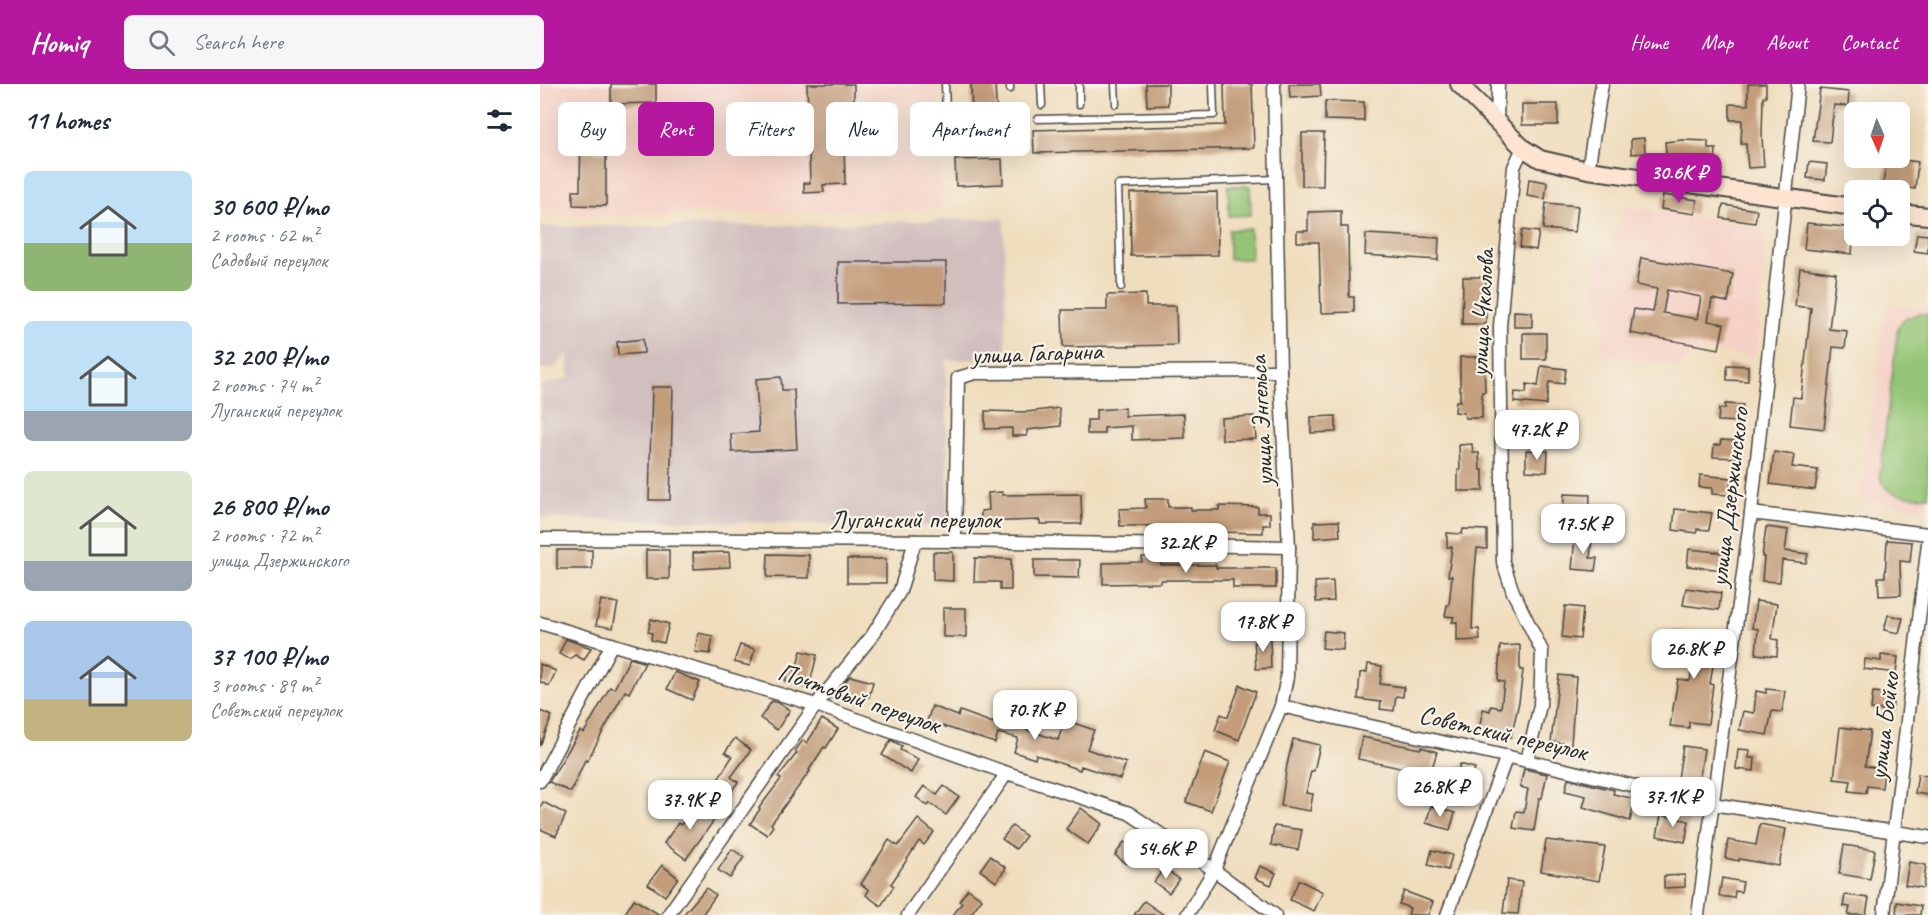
<!DOCTYPE html>
<meta charset="utf-8">
<style>
:root{--surface:#fff;--page:#f6f6f7;--text:#1f2937;--muted:#747a83;--accent:#b5179e}
body{margin:0;font-family:Caveat,sans-serif;background:var(--page);color:var(--text);height:100vh;display:flex;flex-direction:column;font-size:22px;white-space:nowrap}
*{box-sizing:border-box;margin:0}
p{font-size:20px;color:var(--muted)}
.icon{flex:none;width:33px;height:33px;fill:none;stroke:currentColor;stroke-width:2;stroke-linecap:round;stroke-linejoin:round}
.map{position:relative;flex:1;overflow:hidden}
.sheet{display:flex;flex-direction:column;background:var(--surface);width:540px}
.sheet>*{flex:none}
.guide{position:absolute;left:18px;top:18px;width:570px;height:54px;display:flex;gap:12px}
.needle{width:39px;rotate:177deg}
.buttons{position:absolute;left:1304px;top:18px;display:grid;gap:12px}
.buttons a{display:grid;place-items:center;width:66px;height:66px;border-radius:9px;background:var(--surface);box-shadow:0 6px 24px #0002;font-size:30px}
.price{position:absolute;translate:-50% -51px;padding:0 14px;border-radius:12px;background:#fff;color:#222;font-size:20px;line-height:39px;filter:drop-shadow(0 2px 3px #0008)}
.price::after{content:'';position:absolute;left:50%;top:36px;width:18px;height:14px;margin-left:-9px;background:inherit;clip-path:polygon(0 0,100% 0,50% 100%)}
.price.current{background:var(--accent);color:#fff}
ul{padding:0;list-style:none}
li{display:flex;align-items:center;gap:18px;height:150px;padding:0 24px}
li span{display:grid;place-items:center;flex:none;width:168px;height:120px;border-radius:9px;color:#555}
li>.icon{margin-inline-start:auto}
span .icon{width:72px;height:72px;fill:#fffc;stroke-width:1}
li b{font-size:26px}
h2{display:flex;justify-content:space-between;align-items:center;height:72px;padding:0 24px;font-size:26px}
.tag{padding:0 21px;border-radius:9px;background:var(--surface);box-shadow:0 6px 24px #0002;font-size:21px;line-height:54px}
.tag.current{background:var(--accent);color:#fff}
header{display:flex;align-items:center;gap:36px;box-sizing:border-box;height:84px;padding:0 30px;background:var(--accent);color:#fff}
header strong{font-size:28px}
nav{display:flex;gap:33px;margin-inline-start:auto;font-size:21px}
.search{width:420px;height:54px;background:var(--page);display:flex;align-items:center;gap:15px;box-sizing:border-box;padding:0 21px;border-radius:9px;color:var(--muted);font-size:22px}
main{display:flex;flex:1;min-height:0}
.map>svg:first-child{display:block}
.built{fill:#f6d1c6}
.industrial{fill:#d1bfbf}
.green{fill:#94c576;stroke:#607850;stroke-width:1.5}
.building{fill:#c39d7a;fill-rule:evenodd}
.lines{fill:none;stroke-linecap:round;stroke-linejoin:round}
.lane-casing{stroke:#494641;stroke-width:9}
.street-casing{stroke:#494641;stroke-width:15}
.secondary-casing{stroke:#494641;stroke-width:20}
.lane{stroke:#fff;stroke-width:6}
.street{stroke:#fff;stroke-width:12}
.secondary{stroke:#fde4d1;stroke-width:16}
.labels{text-anchor:middle;dominant-baseline:central;stroke-width:4.5;stroke-linejoin:round;paint-order:stroke}
.street-label{font-size:26px;fill:#2b2b2b;stroke:#f7f3e8}
</style>
<header>
<strong>Homiq</strong>
<div class="search"><svg class="icon" aria-label="search" viewBox="0 0 24 24"><circle cx="10" cy="10" r="6"/><path d="M15 15l6 6"/></svg>Search here</div>
<nav><a>Home</a><a>Map</a><a>About</a><a>Contact</a></nav>
</header>
<main>
<section class="sheet">
<h2>11 homes<svg class="icon" aria-label="filters" viewBox="0 0 24 24"><path d="M4 7h16M4 17h16"/><circle cx="9" cy="7" r="2"/><circle cx="15" cy="17" r="2"/></svg></h2>
<ul>
<li><span style="background:linear-gradient(#bfe0f5 60%,#8fb573 0)"><svg class="icon" aria-label="home" viewBox="0 0 24 24"><path d="M3 11l9-7 9 7M6 9v11h12V9"/></svg></span><div><b>30 600 ₽/mo</b><p>2 rooms · 62 m²</p><p>Садовый переулок</p></div></li>
<li><span style="background:linear-gradient(#bfe0f5 75%,#9aa5b1 0)"><svg class="icon" aria-label="home" viewBox="0 0 24 24"><path d="M3 11l9-7 9 7M6 9v11h12V9"/></svg></span><div><b>32 200 ₽/mo</b><p>2 rooms · 74 m²</p><p>Луганский переулок</p></div></li>
<li><span style="background:linear-gradient(#dfe7d0 75%,#9aa5b1 0)"><svg class="icon" aria-label="home" viewBox="0 0 24 24"><path d="M3 11l9-7 9 7M6 9v11h12V9"/></svg></span><div><b>26 800 ₽/mo</b><p>2 rooms · 72 m²</p><p>улица Дзержинского</p></div></li>
<li><span style="background:linear-gradient(#a9c7e8 65%,#c2b280 0)"><svg class="icon" aria-label="home" viewBox="0 0 24 24"><path d="M3 11l9-7 9 7M6 9v11h12V9"/></svg></span><div><b>37 100 ₽/mo</b><p>3 rooms · 89 m²</p><p>Советский переулок</p></div></li>
</ul>
</section>
<div class="map">
<svg width="1388" height="831" viewBox="0 0 1388 831">
<rect width="100%" height="100%" fill="#f7f3e8"/>
<filter id="ink" filterUnits="userSpaceOnUse"><feTurbulence type="fractalNoise" baseFrequency=".0167" numOctaves="2"/><feDisplacementMap in="SourceGraphic" scale="12" xChannelSelector="R" yChannelSelector="G"/><feConvolveMatrix kernelMatrix="1 2 1 2 8 2 1 2 1" color-interpolation-filters="sRGB"/></filter>
<filter id="wash" filterUnits="userSpaceOnUse"><feTurbulence type="fractalNoise" baseFrequency=".008" numOctaves="4" result="noise"/><feDisplacementMap in="SourceGraphic" scale="24" xChannelSelector="R" yChannelSelector="G"/><feGaussianBlur stdDeviation="1.35" result="paint"/><feColorMatrix in="noise" values="0 0 0 0 0 0 0 0 0 0 0 0 0 0 0 0 0 1.4 0 .05"/><feComposite in="paint" operator="in"/></filter>
<g filter="url(#wash)">
<rect width="100%" height="100%" fill="#f0ddbd"/>
<g class="built">
<path d="M0 0H397L402 125 0 132Z"/>
<path d="M1084 122 1226 144 1216 274 1161 266 1137 283 1058 269 1064 233 1050 231 1061 168H1069Z"/>
<path d="M1346 220 1388 226V425L1319 415Z"/>
</g>
<path class="industrial" d="M464 134 466 275 406 276 408 434 396 442 0 434V302L29 294 28 269 13 285H0V143L283 141Z"/>
<g class="green">
<path d="M688 102H710L711 131 689 132Z"/>
<path d="M710 145 711 175H689V146Z"/>
<path d="M1378 230H1388V412C1371 414 1342 412 1340 391L1358 243 1364 235Z"/>
</g>
<g id="blocks">
<g class="building">
<path d="M71 0H116V19L71 20Z"/>
<path d="M267 0H314V20H303L305 100 283 101 284 108 264 109V99H270Z"/>
<path d="M431 0H455L457 36 432 37Z"/>
<path d="M606 0H628V21L607 22Z"/>
<path d="M684 0H712L714 64 494 69 493 46 685 41Z"/>
<path d="M749 0H780L781 12 750 14Z"/>
<path d="M1208 0H1226V13H1223L1222 53 1224 83 1208 84 1206 60H1201L1202 36H1190V20L1208 21Z"/>
<path d="M1280 5 1309 8 1308 22 1294 21 1290 58 1273 57Z"/>
<path d="M785 17 824 18V37L785 36Z"/>
<rect x="982" y="20" width="36" height="21"/>
<path d="M41 36H54V68H66V122L33 121V107H40Z"/>
<path d="M762 49H784L783 102H762Z"/>
<path d="M1104 54 1105 69 1091 70V55Z"/>
<path d="M1143 56 1168 57V65H1176L1175 84H1154V75L1127 78 1125 58Z"/>
<path d="M1347 74 1378 78 1375 105 1343 101Z"/>
<path d="M462 75 463 100 416 102 415 76Z"/>
<path d="M1269 78 1287 80 1285 96 1267 94Z"/>
<path d="M989 95 1007 98 1005 115 987 112Z"/>
<path d="M677 108 678 171 591 172 590 109Z"/>
<path d="M1123 111 1157 116 1155 130 1121 125Z"/>
<path d="M1006 119 1038 122 1035 148 1003 145Z"/>
<path d="M1183 121 1217 126 1215 139 1181 134Z"/>
<path d="M801 127V143H808L809 213H814V228L781 229 779 158H757V147H768V128Z"/>
<path d="M1267 139 1314 144 1312 170 1264 165Z"/>
<path d="M982 146 999 148 996 166 980 163Z"/>
<path d="M826 150 899 154 898 176 825 171Z"/>
<path d="M1377 150 1388 151V169L1374 167Z"/>
<path d="M1101 174 1193 190 1188 218 1172 215 1168 237 1184 240 1179 265 1090 249 1094 225 1113 228 1117 205 1096 201ZM1127 206 1161 213 1157 235 1123 229Z"/>
<path d="M298 178H406V219L298 220Z"/>
<path d="M1260 184 1296 189 1289 245 1307 247 1305 264 1293 263 1284 345 1250 341 1253 313 1261 314 1271 224 1255 222Z"/>
<path d="M923 193H946V240H922Z"/>
<path d="M606 210V222H636L637 261 523 263 522 226H567V211Z"/>
<path d="M974 227 992 228V243H974Z"/>
<rect x="983" y="249" width="23" height="26"/>
<path d="M103 255 104 269 78 271 77 258Z"/>
<path d="M920 273H944L945 308H942V334H925L924 329 915 328 916 317H920Z"/>
<path d="M1187 281 1208 282V297L1187 296Z"/>
<path d="M1001 282 1026 285 1024 300 1009 298 1006 321 974 318 975 308 986 309 987 300 998 302Z"/>
<path d="M241 293 242 306H254L257 365 192 368 191 350 219 348 216 295Z"/>
<path d="M112 303H133L130 416H109Z"/>
<path d="M1185 320 1203 321 1202 338 1178 337 1179 325H1185Z"/>
<path d="M519 324 521 342 487 346V352H472V344L445 345V327L487 328Z"/>
<path d="M585 324V332L644 330 645 354 592 356V342L564 344V350H547V336H556V326Z"/>
<path d="M714 332 716 355 682 356 681 334Z"/>
<path d="M796 332V348L771 349V333Z"/>
<path d="M977 344 996 345 995 362H977Z"/>
<path d="M1181 356 1198 357 1197 374 1173 373 1174 361H1180Z"/>
<path d="M932 360 933 369H939L940 386H943V407H918V386H920L919 361Z"/>
<path d="M986 366 1008 367 1007 388 986 387Z"/>
<path d="M1234 368 1254 371 1252 383 1278 386 1275 406 1230 400Z"/>
<path d="M1160 391 1191 394 1189 411 1172 410V404L1159 403Z"/>
<path d="M462 408V411L541 410 542 440H500V436L441 438V427L449 426 448 409Z"/>
<path d="M1024 410 1050 411 1049 435 1023 434Z"/>
<path d="M605 415H628V423H651V426H679V422L718 423V429H730V441H723V449L674 448V441L580 442 579 425 606 424Z"/>
<path d="M1135 425 1172 429 1169 446 1157 445V449L1133 446Z"/>
<path d="M799 437 800 452 774 454V438Z"/>
<path d="M1226 443 1248 446 1245 467 1268 470 1266 479 1242 476 1240 498 1222 497 1224 473H1222Z"/>
<path d="M923 445 947 446V465L937 464 934 497 932 545H939L940 556 917 557V538H912L914 533 905 532 907 521H909L912 492H908L912 463H907V449L922 450Z"/>
<path d="M1035 453 1052 455 1050 474H1057L1055 487 1032 485Z"/>
<path d="M1347 456 1372 458 1370 478 1360 477 1361 511 1339 512 1338 493H1345Z"/>
<path d="M1149 465 1185 469 1184 486 1147 482Z"/>
<rect x="17" y="466" width="35" height="19"/>
<rect x="106" y="466" width="23" height="29"/>
<path d="M189 468 190 483 154 485 153 469Z"/>
<path d="M393 468H413V497L393 496Z"/>
<path d="M228 470 269 471V494L227 493Z"/>
<path d="M602 473H621V481H676V484H736V504H693V496H621V499L563 500V479L602 478Z"/>
<path d="M435 474 471 475V506H460V498H434Z"/>
<rect x="307" y="475" width="39" height="24"/>
<path d="M494 476H540L539 494 494 493Z"/>
<path d="M793 497 794 517 776 518 775 498Z"/>
<path d="M1146 504 1181 509 1179 526 1143 521Z"/>
<path d="M61 516 78 519 73 544 56 541Z"/>
<path d="M1216 517 1237 520 1232 555 1238 556 1237 572 1216 570 1218 545 1212 544Z"/>
<path d="M1025 522 1043 524 1040 555 1022 553Z"/>
<rect x="403" y="524" width="23" height="29"/>
<path d="M1348 531 1363 534 1359 549 1344 546Z"/>
<path d="M111 535 129 540 124 559 111 556 112 549 108 548Z"/>
<path d="M1133 546 1178 553 1170 600 1173 601 1168 640 1149 638V644L1130 642 1138 595 1150 597 1155 568 1130 564Z"/>
<path d="M784 547 804 549 803 566 782 564Z"/>
<path d="M158 549 173 552 170 570 155 568Z"/>
<path d="M730 554 731 584 716 585 714 555Z"/>
<path d="M26 555 51 564 44 576 35 571 30 575 19 570Z"/>
<path d="M200 561 215 565 210 582 194 578Z"/>
<path d="M980 561V586H983L979 618 971 653 939 646 943 625 950 627 951 622 961 624 964 598 958 597 960 562Z"/>
<path d="M261 567 277 571 269 603 245 597 249 584 256 586Z"/>
<path d="M1341 571 1358 573 1356 589 1324 585 1325 575 1341 577Z"/>
<path d="M90 574 105 579 89 609 85 607 47 677 45 676 31 708 9 698 40 647 44 649 70 603 74 605Z"/>
<path d="M0 580 16 587 9 602 0 598Z"/>
<path d="M828 580 842 582 840 600 864 603 863 613 856 612 854 627 840 625 841 618 818 615 820 589 827 588Z"/>
<path d="M135 588 160 598 152 616 127 605Z"/>
<path d="M1019 591 1036 593 1031 660 1011 658Z"/>
<path d="M310 592 333 598 329 613 322 611 320 620 301 615 305 598Z"/>
<path d="M700 601 716 608 699 656 675 646 681 630 688 633Z"/>
<path d="M1226 605 1245 607 1242 628 1232 627 1227 651 1199 646 1203 627 1214 629 1216 607 1226 609Z"/>
<path d="M1333 608 1354 610 1352 627 1331 625Z"/>
<path d="M232 617 239 619 250 626 237 646 220 634Z"/>
<path d="M392 622 418 632 420 627 453 639 456 629 480 636 478 643 518 656 525 636 554 646 547 665 586 679 580 695 541 682 540 686 496 671 495 675 474 668 478 654 458 649 455 659 387 637Z"/>
<path d="M0 627 12 632 0 662Z"/>
<path d="M282 635 298 645 286 664 284 663 269 686 270 687 231 740 233 742 227 751 210 740 220 725 219 724 241 695 238 693 257 669 255 667 263 656 267 659Z"/>
<path d="M1300 643 1330 647 1325 682 1344 685 1342 704 1327 702 1326 709 1309 707 1311 697 1294 695Z"/>
<path d="M822 653 880 665 881 663 897 668 888 697 877 694 879 688 818 675Z"/>
<path d="M195 654 211 666 191 693 198 698 187 714 172 705 192 673 185 668Z"/>
<path d="M753 655 780 661 774 687H771L766 709 773 710 770 727 741 722 747 681Z"/>
<path d="M351 656 362 662 360 666 378 675 371 689 342 671Z"/>
<path d="M1143 662 1164 665 1159 698 1138 695Z"/>
<path d="M1198 665 1210 666 1209 674H1215L1214 687 1196 685Z"/>
<path d="M665 668 690 678 671 727 646 718Z"/>
<path d="M920 680 935 684 930 702 915 697Z"/>
<path d="M984 685 1007 690 1002 714H999L994 747 973 744 976 727 984 728 988 705 980 703Z"/>
<path d="M1378 690 1388 692V711L1375 709Z"/>
<path d="M1028 695 1074 706 1073 710 1095 715 1090 737 1043 723 1046 712 1025 707Z"/>
<path d="M384 702 397 711 404 702 419 713 406 731 390 719 388 722 376 713Z"/>
<path d="M158 716 169 724 166 729 175 735 146 775 124 759 138 739 141 741Z"/>
<path d="M3 718 26 730 16 752 0 745V724Z"/>
<path d="M891 722 915 729 910 746 886 739Z"/>
<path d="M541 724 562 740 548 760 526 745Z"/>
<path d="M1121 731 1149 737 1145 758 1117 752Z"/>
<path d="M378 735 394 748 384 761 379 757 351 800 354 802 341 822 326 811 329 806 321 800 349 756 358 762Z"/>
<path d="M1220 740 1246 745 1239 782 1199 775V777L1185 774 1188 756 1216 761Z"/>
<path d="M472 742 486 752 476 765 462 755Z"/>
<path d="M734 742 762 746 758 766 731 761Z"/>
<path d="M1006 756 1065 763 1059 797 1001 787Z"/>
<path d="M584 758 597 767 587 780 575 771Z"/>
<path d="M1304 761 1335 766 1330 795 1299 790Z"/>
<path d="M192 765 204 773 190 794 178 786Z"/>
<path d="M892 766 912 771 908 786 888 781Z"/>
<path d="M450 772 466 784 456 798 440 786Z"/>
<path d="M1369 778 1386 781 1383 804 1365 801Z"/>
<path d="M122 781 138 794 125 812 108 800Z"/>
<path d="M720 782 736 789 731 801 715 794Z"/>
<path d="M624 784 639 795 629 809 614 798Z"/>
<path d="M1145 791V803L1124 804V792Z"/>
<path d="M1182 794 1203 798 1201 808 1195 807 1194 814 1179 812Z"/>
<path d="M759 796 783 808 774 827 750 816Z"/>
<path d="M967 796 982 798 978 830 963 829Z"/>
<path d="M166 804 176 811 162 831H143Z"/>
<path d="M428 805 442 815 430 831H413L422 819 419 817Z"/>
<path d="M864 807 893 818 888 831H868L870 824 859 820Z"/>
<path d="M1305 811 1329 814 1326 831H1308L1310 823 1303 822Z"/>
<path d="M94 815 120 831H84Z"/>
<path d="M604 817 624 831H594Z"/>
<path d="M1357 818 1381 822 1380 831H1356Z"/>
</g>
</g>
</g>
<g filter="url(#ink)">
<use href="#blocks" fill-opacity="0" stroke="#494641" stroke-width="1.5"/>
<g class="lines">
<defs>
<g id="lane">
<path d="M405 0 407 53"/>
<path d="M470 0V5"/>
<path d="M501 0 502 21"/>
<path d="M539 0V20"/>
<path d="M575 0 576 20"/>
<path d="M498 35 674 31 673 0"/>
<path d="M581 203 578 101 736 95"/>
</g>
<g id="street">
<path d="M957 37 958 0"/>
<path d="M983 64 974 83 960 242 963 478 973 508 1002 567 1000 621 987 677"/>
<path d="M1048 86 1062 0"/>
<path d="M1211 429 1388 450"/>
<path d="M0 455 415 457 749 463"/>
<path d="M415 457 418 294 435 289 740 287"/>
<path d="M0 539 276 621 467 689 589 729 674 786 735 831"/>
<path d="M741 622 987 677 1172 720 1388 753"/>
<path d="M0 697 72 560"/>
<path d="M128 831 276 621 332 552 360 507 375 457"/>
<path d="M368 831 467 689"/>
<path d="M647 831 674 786 741 622 747 593 749 463 740 287 734 0"/>
<path d="M907 831 967 672"/>
<path d="M1158 831 1211 429 1258 0"/>
<path d="M1344 831 1388 459"/>
</g>
<g id="secondary">
<path d="M919 0 983 64 1000 75 1048 86 1314 123"/>
<path d="M1359 129 1388 132"/>
</g>
</defs>
<use href="#lane" class="lane-casing"/>
<use href="#street" class="street-casing"/>
<use href="#secondary" class="secondary-casing"/>
<use href="#lane" class="lane"/>
<use href="#street" class="street"/>
<use href="#secondary" class="secondary"/>
</g>
</g>
<g class="labels">
<g class="street-label">
<text transform="translate(942 229) rotate(-87)">улица Чкалова</text>
<text transform="translate(497 269) rotate(-2)">улица Гагарина</text>
<text transform="translate(721 337) rotate(-93)">улица Энгельса</text>
<text transform="translate(1189 413) rotate(-83)">улица Дзержинского</text>
<text x="375" y="435">Луганский переулок</text>
<text transform="translate(319 614) rotate(19)">Почтовый переулок</text>
<text transform="translate(1344 642) rotate(-83)">улица Бойко</text>
<text transform="translate(963 649) rotate(13)">Советский переулок</text>
</g>
</g>
</svg>
<div class="buttons">
<a><svg class="needle" viewBox="-14 -14 28 28"><path d="M0-13l5 13h-10z" fill="#e53935"/><path d="M0 13l5-13h-10z" fill="#747a83"/></svg></a>
<a><svg class="icon" aria-label="locate" viewBox="0 0 24 24"><circle cx="12" cy="12" r="6"/><path d="M12 2v4M12 18v4M2 12h4M18 12h4"/></svg></a>
</div>
<b class="price current" style="left:1139px;top:120px">30.6K ₽</b>
<b class="price" style="left:997px;top:377px">47.2K ₽</b>
<b class="price" style="left:1043px;top:471px">17.5K ₽</b>
<b class="price" style="left:646px;top:490px">32.2K ₽</b>
<b class="price" style="left:723px;top:569px">17.8K ₽</b>
<b class="price" style="left:1154px;top:596px">26.8K ₽</b>
<b class="price" style="left:495px;top:657px">70.7K ₽</b>
<b class="price" style="left:900px;top:734px">26.8K ₽</b>
<b class="price" style="left:1133px;top:744px">37.1K ₽</b>
<b class="price" style="left:150px;top:747px">37.9K ₽</b>
<b class="price" style="left:626px;top:796px">54.6K ₽</b>
<div class="guide">
<a class="tag">Buy</a>
<a class="tag current">Rent</a>
<a class="tag">Filters</a>
<a class="tag">New</a>
<a class="tag">Apartment</a>
</div>
</div>
</main>
